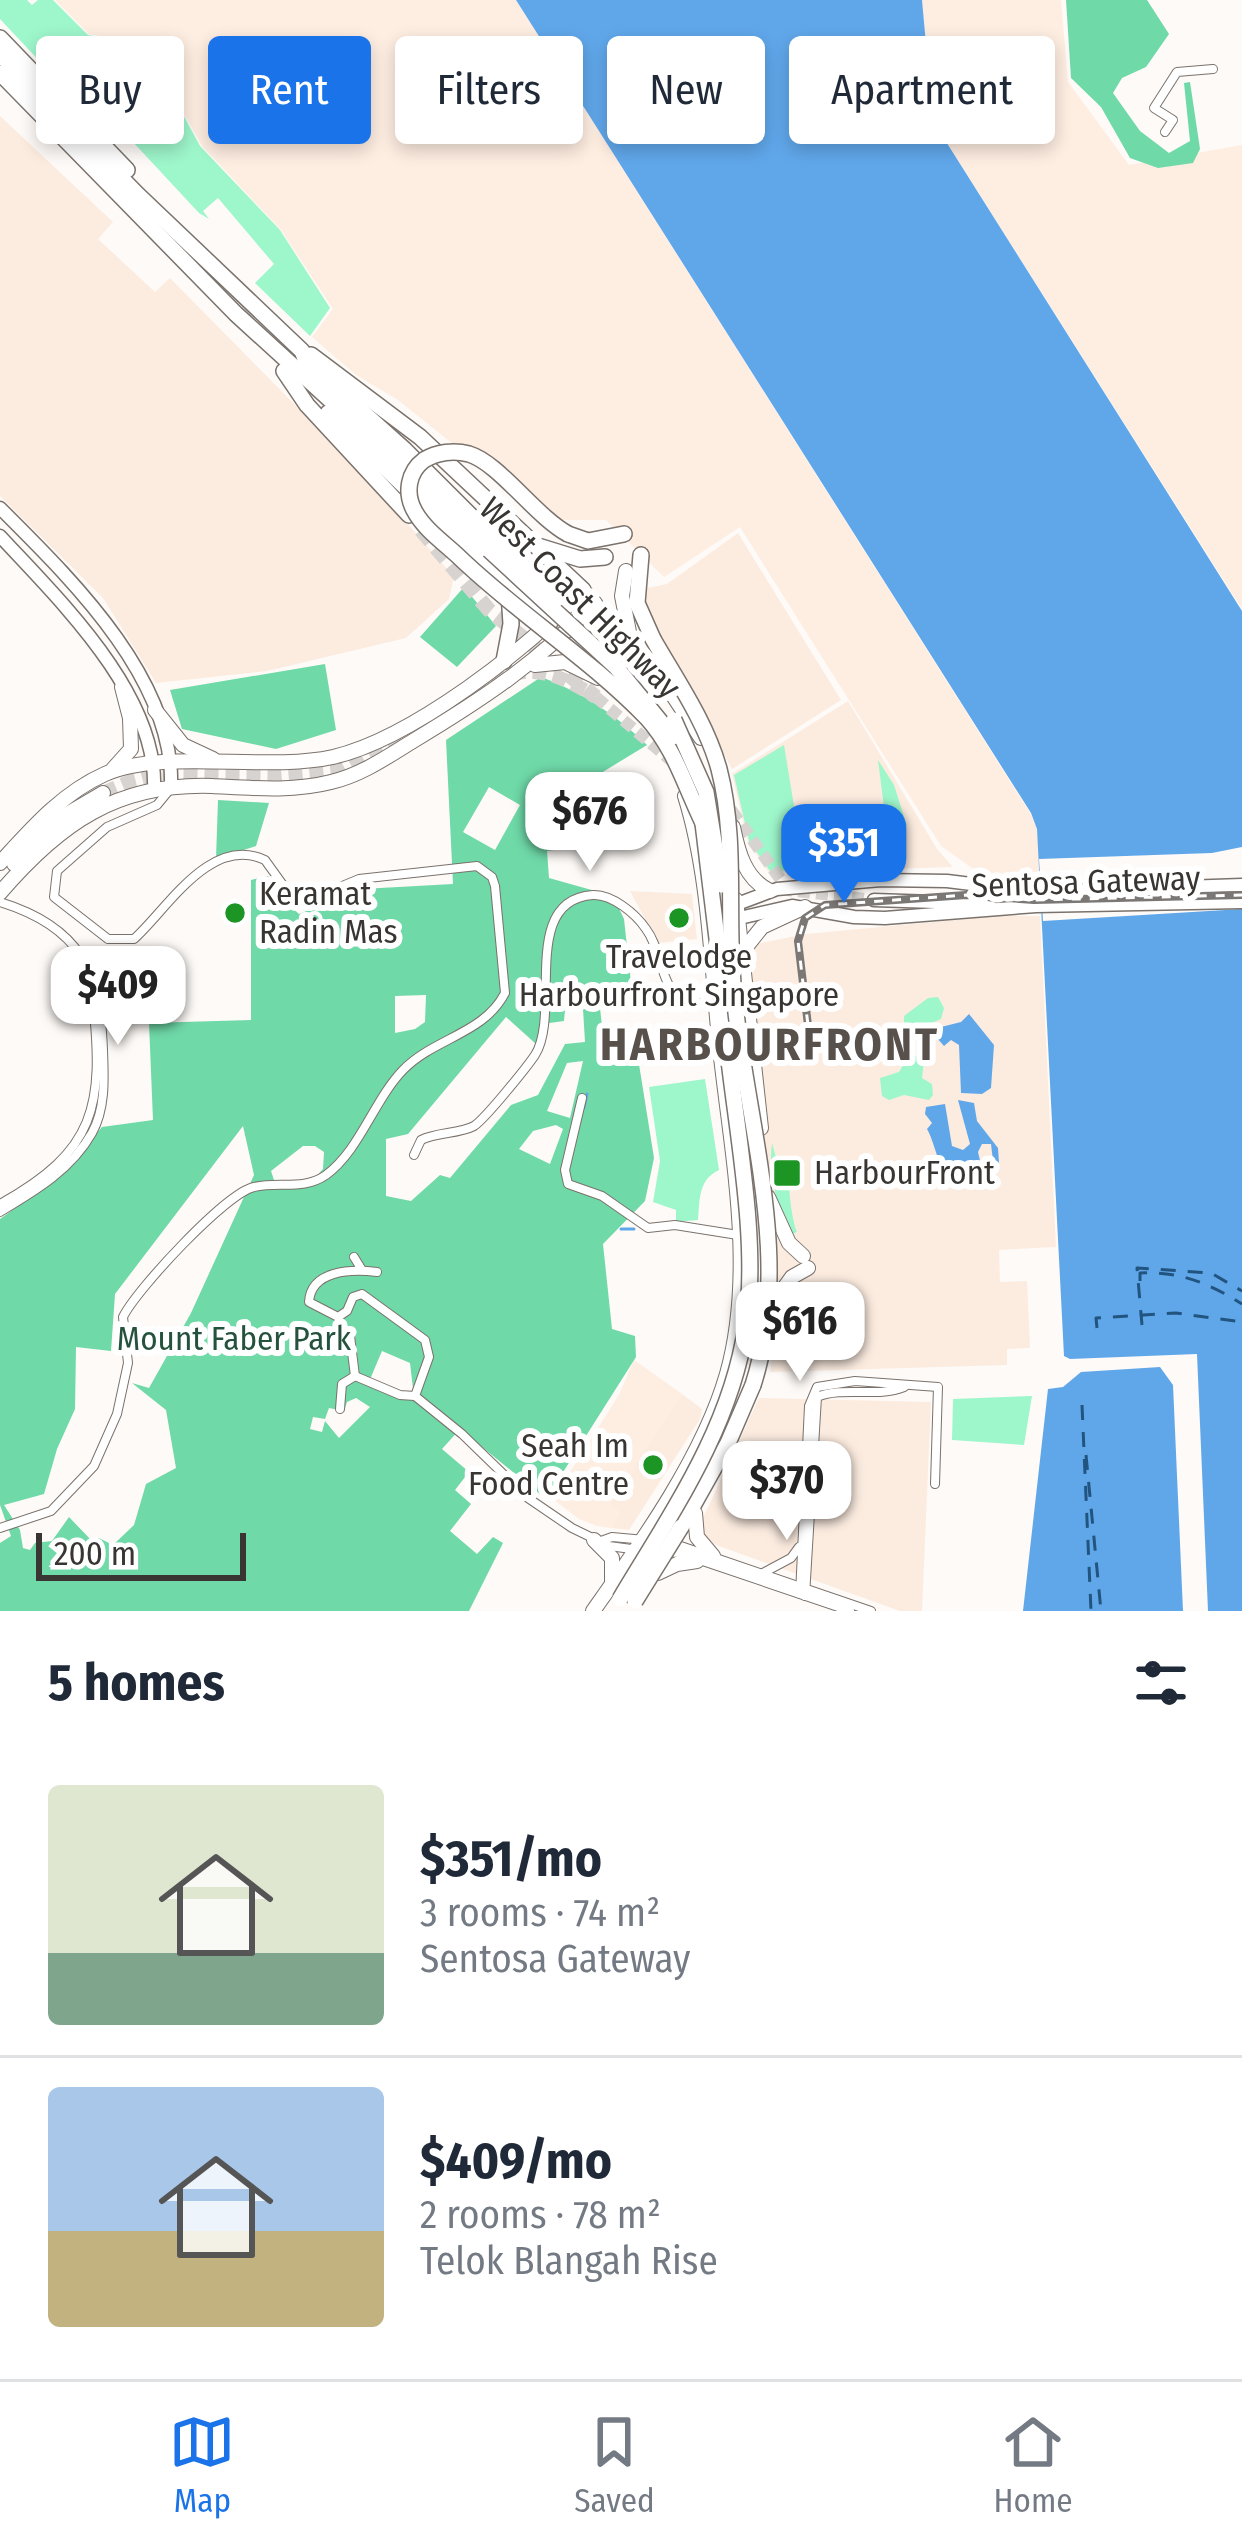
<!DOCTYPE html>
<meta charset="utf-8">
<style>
:root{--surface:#fff;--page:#f6f6f7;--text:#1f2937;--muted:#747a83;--line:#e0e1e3;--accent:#1a73e8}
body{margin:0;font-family:"Fira Sans Condensed",sans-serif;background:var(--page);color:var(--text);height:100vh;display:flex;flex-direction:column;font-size:45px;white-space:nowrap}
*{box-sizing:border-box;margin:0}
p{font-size:39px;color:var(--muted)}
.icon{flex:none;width:66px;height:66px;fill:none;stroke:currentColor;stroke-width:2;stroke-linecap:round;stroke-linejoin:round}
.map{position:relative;height:1611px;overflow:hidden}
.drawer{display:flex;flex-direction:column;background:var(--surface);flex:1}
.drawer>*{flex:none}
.banner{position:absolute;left:36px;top:36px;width:1170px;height:108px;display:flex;gap:24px}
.scale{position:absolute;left:36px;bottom:30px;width:210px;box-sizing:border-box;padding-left:12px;border:6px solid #383532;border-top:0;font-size:33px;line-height:42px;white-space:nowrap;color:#383532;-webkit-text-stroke:9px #fff;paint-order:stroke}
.price{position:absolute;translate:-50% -102px;padding:0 27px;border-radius:24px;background:#fff;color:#222;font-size:39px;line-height:78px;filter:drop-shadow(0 3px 6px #0008)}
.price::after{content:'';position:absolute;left:50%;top:72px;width:36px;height:27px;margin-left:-18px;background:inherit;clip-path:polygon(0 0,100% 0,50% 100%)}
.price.active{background:var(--accent);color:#fff}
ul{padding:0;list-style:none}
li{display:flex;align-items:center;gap:36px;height:300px;padding:0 48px}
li+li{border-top:3px solid var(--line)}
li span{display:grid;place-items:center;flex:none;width:336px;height:240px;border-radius:12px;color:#555}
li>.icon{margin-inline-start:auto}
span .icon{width:144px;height:144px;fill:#fffc;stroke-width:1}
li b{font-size:51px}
h2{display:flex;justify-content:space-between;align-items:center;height:144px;padding:0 48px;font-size:51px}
.tag{padding:0 42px;border-radius:12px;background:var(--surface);box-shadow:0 6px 18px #0003;font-size:42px;line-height:108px}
.tag.active{background:var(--accent);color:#fff}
.menu{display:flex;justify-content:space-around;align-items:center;height:168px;border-top:3px solid var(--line);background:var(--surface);font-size:33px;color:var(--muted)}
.menu a{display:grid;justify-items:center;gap:6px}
.menu .active{color:var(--accent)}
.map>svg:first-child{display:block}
.built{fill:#fcece0}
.industrial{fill:#feede1}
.green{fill:#9ef6cb}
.forest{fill:#6fd9a8;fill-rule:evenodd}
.water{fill:#60a7ea}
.pier{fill:#fefaf7}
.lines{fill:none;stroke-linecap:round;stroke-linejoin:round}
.stream{stroke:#60a7ea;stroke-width:3}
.ferry{stroke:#225480;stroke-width:3;stroke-dasharray:15 12;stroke-linecap:butt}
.secondary-tunnel{stroke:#d6d3d0;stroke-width:12;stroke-dasharray:12 6;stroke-linecap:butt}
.primary-tunnel{stroke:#d6d3d0;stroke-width:14;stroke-dasharray:14 7;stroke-linecap:butt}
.highway-tunnel{stroke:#d6d3d0;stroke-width:15;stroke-dasharray:15 8;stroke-linecap:butt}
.street-casing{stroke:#7a726c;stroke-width:10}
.secondary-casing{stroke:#7a726c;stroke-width:15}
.primary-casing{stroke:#7a726c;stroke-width:16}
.highway-casing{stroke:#7a726c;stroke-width:18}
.street{stroke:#fff;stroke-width:8}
.secondary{stroke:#fff;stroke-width:12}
.primary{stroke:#fff;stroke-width:14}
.highway{stroke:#fff;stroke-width:15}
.rail-casing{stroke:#7b7774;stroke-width:8}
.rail{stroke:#fff;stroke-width:3;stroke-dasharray:9;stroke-linecap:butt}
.highway-bridge-casing{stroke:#7a726c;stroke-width:18;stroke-linecap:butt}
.highway-bridge{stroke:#fff;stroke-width:15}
.poi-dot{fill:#1d9525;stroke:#fff;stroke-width:4.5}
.labels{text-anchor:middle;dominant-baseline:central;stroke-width:12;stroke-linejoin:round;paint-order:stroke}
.street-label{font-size:33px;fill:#383532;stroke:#fff}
.poi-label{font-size:33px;fill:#383532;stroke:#fff;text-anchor:start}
.park-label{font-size:33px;fill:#25523d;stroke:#fff}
.district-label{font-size:45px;font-weight:bold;letter-spacing:3px;fill:#58504b;stroke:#fff}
</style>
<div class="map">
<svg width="1242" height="1611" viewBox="0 0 1242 1611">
<rect width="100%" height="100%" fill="#fefaf7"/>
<g class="built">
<path d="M0 116 113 222 98 239 155 292 170 278 372 483 454 577 449 599 406 638 267 671 156 683 103 598 0 496Z"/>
<path d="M738 533 841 700 732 769 645 612 644 599 647 588 667 584Z"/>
<path d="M848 701 937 849 953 867 769 873 748 842 732 774Z"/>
<path d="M630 891 692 894 697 939 658 943Z"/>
<path d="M997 916H1040L1056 1247 999 1250 1000 1282 1027 1281 1030 1348 1007 1349V1365L770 1372 780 1312 746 946 806 934Z"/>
<path d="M682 1394 702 1409 700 1419 629 1530 611 1528 620 1512 610 1505Z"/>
<path d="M759 1398 931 1402 922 1611H900L705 1541 701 1522Z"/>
</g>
<g class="industrial">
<path d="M55 0H516L1030 813 1037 829 1041 883 1002 878 972 868 941 846 740 527 664 577 606 520H561L533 508 398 400 356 375 312 337 333 309 281 230 202 146 186 117 114 43 110 45 100 36 89 34Z"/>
<path d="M922 0H1061L1068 82 1129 165 1242 145V609L933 121Z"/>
<path d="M634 1360 682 1394 611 1504 620 1512 611 1528 597 1526 579 1519 553 1499 619 1395Z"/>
</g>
<g class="green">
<path d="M0 0H27L32 5 38 0H53L88 35 99 37 109 47 113 45 185 118 200 146 280 230 330 308 310 336 255 283 274 264 218 198 203 211 209 219 199 213 132 141 127 125 107 106 93 118 0 19Z"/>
<path d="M784 745 795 812 785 814 787 831H798V835H786L787 846 799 850 804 870 770 871 749 841 734 775Z"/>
<path d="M878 760 894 785 907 826 873 829 885 815Z"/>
<path d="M876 847 877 856 858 868 817 869 815 854Z"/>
<path d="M938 997 944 1008 941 1019 925 1026 915 1039H904V1016L928 998Z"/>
<path d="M914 1055 924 1060 922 1078 932 1084 933 1095 929 1100 904 1095 889 1100 882 1096 880 1078 899 1072 908 1057Z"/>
<path d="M705 1079 719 1170C698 1180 700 1199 698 1220L676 1222V1210L653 1202 660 1161 649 1087Z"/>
<path d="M772 1143 777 1161 790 1171C787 1183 792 1221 797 1232L788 1236C778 1205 768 1175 772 1143Z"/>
<path d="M1032 1396 1024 1445 952 1440 953 1399Z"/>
</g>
<g class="forest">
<path d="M1066 0H1147L1169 34 1146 67 1122 78 1113 93 1140 131 1169 153 1190 141 1184 83 1190 82 1200 149 1193 163 1158 168 1130 158 1101 107 1071 78Z"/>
<path d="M464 587 496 626 457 667 420 637Z"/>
<path d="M325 664 336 730 276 749 182 729 170 690Z"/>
<path d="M541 677C583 693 615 714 647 745L588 781 576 847 547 851 549 878 613 896 624 919 632 992 599 1000 606 1060 638 1058 654 1158 645 1201 603 1244 612 1329 635 1336 636 1357 546 1499 460 1429 442 1449 469 1472 455 1490 471 1504 450 1531 477 1554 493 1537 503 1543 469 1611H0V1543L11 1536 0 1505V1219L60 1176 102 1127 153 1120 149 1023 251 1020V880L268 876 276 893 299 914 362 889 453 884 446 740ZM489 787 520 805 495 850 463 832ZM426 995 425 1022 415 1029 395 1033V996ZM583 1009 585 1042 565 1044 538 1095 511 1105 450 1178 440 1175 411 1201 386 1196V1139L408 1134 506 1017 536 1044 542 1024 564 1021 565 1010ZM583 1061 570 1118 547 1111 567 1063ZM556 1125 563 1129 550 1164 519 1149 533 1131ZM243 1126 254 1175 191 1313 149 1388 132 1383 166 1410 176 1468 146 1484 134 1525 113 1545 99 1538 92 1541 69 1517 52 1541 35 1543 30 1550 23 1548 20 1530 4 1505 44 1494 57 1449 75 1409 76 1347 111 1351 115 1294ZM303 1146H315L324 1152 323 1169 313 1180H274L271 1171ZM382 1351 410 1363 414 1397 368 1384ZM356 1398 370 1407 339 1438 325 1421 322 1432 310 1429 313 1417 325 1419 329 1408 344 1411 347 1402Z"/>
<path d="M218 800 269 803 256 846 216 859Z"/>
</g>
<g class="water">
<path d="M516 0H922L933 121 1242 611V1611H1208L1197 1354 1070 1359 1064 1356 1037 829 1031 813Z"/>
<path d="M969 1014 994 1045 991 1088 982 1094 961 1093 959 1045 951 1040 944 1046 937 1038 941 1027 961 1022Z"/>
<path d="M958 1100 974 1103 977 1121 998 1148 999 1163 993 1161 991 1144H982L978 1152 981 1165 994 1164 999 1168 988 1188 979 1189 964 1179 961 1187C938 1178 938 1149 927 1129L932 1123 925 1114 926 1107 945 1104 952 1146 963 1150 970 1144Z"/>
<path d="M1160 1367 1173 1385 1183 1611H1023L1048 1389 1063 1387 1081 1372Z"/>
</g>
<path class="pier" d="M1242 847V909L1043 921 1039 859 1212 853Z"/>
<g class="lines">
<g class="stream">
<path d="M584 1108 587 1094"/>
<path d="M621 1229H634"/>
</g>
<g class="ferry">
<path d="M1140 1281V1273C1179 1271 1209 1283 1242 1304"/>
<path d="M1142 1325 1137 1268 1211 1273 1242 1291"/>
<path d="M1097 1328 1096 1318 1176 1313 1242 1322"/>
<path d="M1082 1405 1091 1611"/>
<path d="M1086 1455 1101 1611"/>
</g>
<g class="secondary-tunnel">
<path d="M596 697 674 763"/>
<path d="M704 787 732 811 788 890 874 900"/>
</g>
<g class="primary-tunnel">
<path d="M473 690C522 662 550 668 596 697"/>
<path d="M103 793 131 781 162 773 277 775 334 770 403 734"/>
</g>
<path class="highway-tunnel" d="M421 530 489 610 596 697"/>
<defs>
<g id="street">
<path d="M1165 132 1173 120 1154 108 1177 72 1213 69"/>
<path d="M0 902C81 927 100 971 103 1050 104 1077 106 1108 92 1133 71 1170 35 1191 0 1212"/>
<path d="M582 1098 565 1170 568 1184 602 1196 648 1228 675 1225 738 1235"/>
<path d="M414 1155 421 1140C437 1132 459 1134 474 1126 485 1119 527 1067 535 1055 562 1013 519 900 593 895 612 894 636 914 646 929 659 946 659 970 671 989L713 997"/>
<path d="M0 1204C96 1151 104 1106 93 1002L96 991"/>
<path d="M354 1257 362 1270"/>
<path d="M377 1272C351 1269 311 1270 309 1302L338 1317 347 1311 353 1297 362 1294 425 1340 429 1357 415 1396"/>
<path d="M350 1336 355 1376"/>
<path d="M355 1376 400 1395 415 1396 462 1434 528 1498 572 1528 609 1546 639 1550"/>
<path d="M340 1409 342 1384 355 1376"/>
<path d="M0 1528 51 1511 94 1466 117 1414 128 1363 123 1317C136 1290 226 1193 254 1187 279 1181 303 1191 326 1175 360 1150 374 1100 403 1070 434 1038 484 1034 505 993L495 886 492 877 477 866 359 879 323 894 301 897 283 885 265 860C210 834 166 911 134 939H108L54 897 57 871 107 827 157 805 171 788"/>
<path d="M601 1541 612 1537 645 1540"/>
<path d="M672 1543 871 1611"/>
<path d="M665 1552 679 1553 850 1611"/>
<path d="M763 1573 791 1558 799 1547"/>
<path d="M800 1594 809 1406 817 1387 855 1381 938 1387 935 1484"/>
<path d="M805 1596 817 1397C844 1386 877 1398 904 1387"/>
</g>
<g id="secondary">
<path d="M0 508C70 578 175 679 171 787"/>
<path d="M0 536C59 600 158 694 154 789"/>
<path d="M874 900 965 903 992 908"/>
<path d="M732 906 777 889 881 880 947 881 1036 892 1242 885"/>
<path d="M731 920 792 906 854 917 885 918 1036 906 1242 902"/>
</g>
<g id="primary">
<path d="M626 571 622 596 631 642"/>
<path d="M535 665 565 662 598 678"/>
<path d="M155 710 183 745 213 759"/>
<path d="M113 769 131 749 130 718 122 687"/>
<path d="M733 827C738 852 745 879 770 891"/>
<path d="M0 863C31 829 62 793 105 774 163 748 265 772 333 757 411 739 529 648 583 590L672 694 701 738"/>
<path d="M14 864 57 820 103 793"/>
<path d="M0 893C60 823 117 783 212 786 252 788 292 792 331 782 361 775 387 757 413 741 483 699 537 663 595 603"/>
<path d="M736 900 761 1128"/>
<path d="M742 952 762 927 805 907"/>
<path d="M768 1197 789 1243 803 1256"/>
<path d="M772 1305 792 1277 808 1268"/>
<path d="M695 1513 697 1537 713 1556"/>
<path d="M594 1540 612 1558V1581"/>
<path d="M658 1573 677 1564 697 1561"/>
<path d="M593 1611C642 1542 704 1455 727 1374 757 1268 730 1147 719 1039 711 960 709 873 685 796"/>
</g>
<g id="highway">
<path d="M0 38 127 170"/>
<path d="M0 54 138 195 302 351 306 361 405 450 494 539"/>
<path d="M0 73 236 314 420 482 489 550"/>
<path d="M311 355 420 437 583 590"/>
<path d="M284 371 307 405 409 515"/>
<path d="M328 413 549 625"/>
<path d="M568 534 588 541 624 534"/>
<path d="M538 546 580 559 605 557"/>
<path d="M641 555 637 603 653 639"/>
<path d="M504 661 511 624 509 593"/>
<path d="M719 955 727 1043"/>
<path d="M681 1527 728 1443 753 1385"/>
</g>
</defs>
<use href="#street" class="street-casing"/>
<use href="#secondary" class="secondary-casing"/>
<use href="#primary" class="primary-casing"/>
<use href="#highway" class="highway-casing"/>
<use href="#street" class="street"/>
<use href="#secondary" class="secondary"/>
<use href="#primary" class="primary"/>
<use href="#highway" class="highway"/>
<defs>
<path id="rail" d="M812 1059 798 941 805 918 825 905 966 895 1034 900 1242 895"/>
</defs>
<use href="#rail" class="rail-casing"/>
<use href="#rail" class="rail"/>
<defs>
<g id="highway-bridge">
<path d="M568 534C535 516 499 463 469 454 454 450 437 452 424 460 408 472 405 493 414 510 423 528 443 542 458 556 518 614 589 658 647 718 675 749 685 786 703 823"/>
<path d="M494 539 557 599"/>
<path d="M489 550 616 667 673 737"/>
<path d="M653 639C677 681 706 722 719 769 736 834 728 903 732 969 740 1106 796 1250 753 1385"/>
<path d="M674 720 706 792 721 885"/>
<path d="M702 815 719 955"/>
<path d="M620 1599C672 1512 731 1428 746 1326 759 1241 736 1129 727 1043"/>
<path d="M635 1601 681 1527"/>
</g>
</defs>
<use href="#highway-bridge" class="highway-bridge-casing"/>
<use href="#highway-bridge" class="highway-bridge"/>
</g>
<g class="poi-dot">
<circle cx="235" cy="913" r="12"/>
<circle cx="679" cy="918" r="12"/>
<rect x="772" y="1158" width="30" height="30" rx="6"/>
<circle cx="653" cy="1465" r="12"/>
</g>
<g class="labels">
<g class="street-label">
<text transform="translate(580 598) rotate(45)">West Coast Highway</text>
<text transform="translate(1086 882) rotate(-2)">Sentosa Gateway</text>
</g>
<g class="poi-label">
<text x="259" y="894">Keramat<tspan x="259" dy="38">Radin Mas</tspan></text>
<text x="679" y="957" text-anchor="middle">Travelodge<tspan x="679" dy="38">Harbourfront Singapore</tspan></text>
<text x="814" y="1173">HarbourFront</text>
<text x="629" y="1446" text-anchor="end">Seah Im<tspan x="629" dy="38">Food Centre</tspan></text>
</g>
<g class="park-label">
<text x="234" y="1339">Mount Faber Park</text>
</g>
<g class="district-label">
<text x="770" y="1045">HARBOURFRONT</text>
</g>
</g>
</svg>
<div class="scale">200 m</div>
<b class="price" style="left:590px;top:874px">$676</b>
<b class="price active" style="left:844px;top:906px">$351</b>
<b class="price" style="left:118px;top:1048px">$409</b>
<b class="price" style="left:800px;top:1384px">$616</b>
<b class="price" style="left:787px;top:1543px">$370</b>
<div class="banner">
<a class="tag">Buy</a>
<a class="tag active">Rent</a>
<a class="tag">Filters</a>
<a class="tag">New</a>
<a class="tag">Apartment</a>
</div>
</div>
<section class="drawer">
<h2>5 homes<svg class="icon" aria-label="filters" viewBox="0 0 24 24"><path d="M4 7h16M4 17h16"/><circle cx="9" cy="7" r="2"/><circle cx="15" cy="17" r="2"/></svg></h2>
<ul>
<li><span style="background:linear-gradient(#dfe7d0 70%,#7fa58c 0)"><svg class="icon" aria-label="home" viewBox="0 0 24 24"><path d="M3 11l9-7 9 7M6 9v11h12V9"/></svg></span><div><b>$351/mo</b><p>3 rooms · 74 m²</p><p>Sentosa Gateway</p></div></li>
<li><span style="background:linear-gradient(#a9c7e8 60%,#c2b280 0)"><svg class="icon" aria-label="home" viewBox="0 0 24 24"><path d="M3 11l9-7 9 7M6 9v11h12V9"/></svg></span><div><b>$409/mo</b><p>2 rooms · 78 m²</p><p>Telok Blangah Rise</p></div></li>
</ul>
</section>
<nav class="menu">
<a class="active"><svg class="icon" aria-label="map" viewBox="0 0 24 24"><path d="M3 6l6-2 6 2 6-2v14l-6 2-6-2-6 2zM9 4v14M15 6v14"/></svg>Map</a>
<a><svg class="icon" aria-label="saved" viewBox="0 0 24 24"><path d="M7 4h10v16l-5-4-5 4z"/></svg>Saved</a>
<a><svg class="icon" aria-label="home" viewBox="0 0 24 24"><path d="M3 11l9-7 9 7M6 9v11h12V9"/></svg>Home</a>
</nav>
